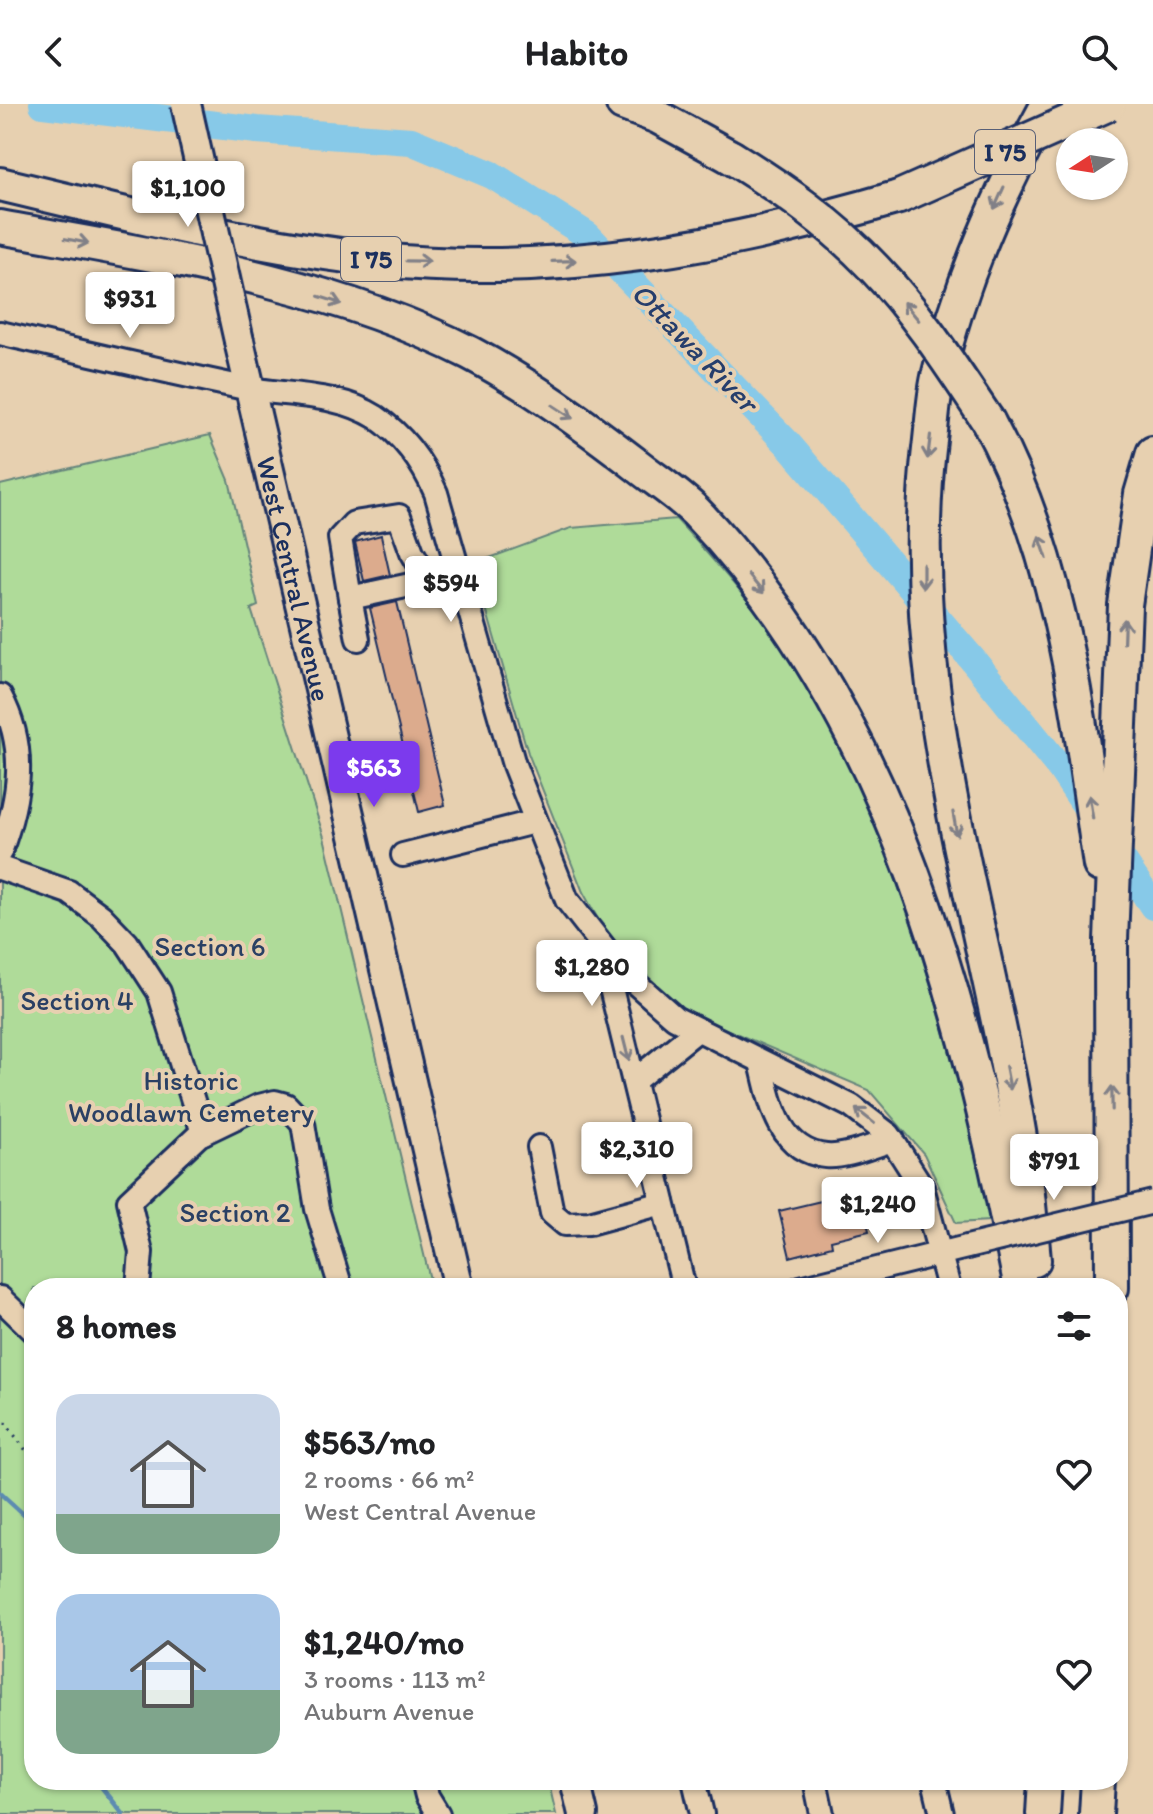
<!DOCTYPE html>
<meta charset="utf-8">
<style>
:root{--surface:#fff;--page:#f6f6f6;--text:#202124;--muted:#757577;--accent:#7c3aed}
body{margin:0;font-family:Itim,sans-serif;background:var(--page);color:var(--text);height:100vh;display:flex;flex-direction:column;font-size:30px;white-space:nowrap}
*{box-sizing:border-box;margin:0}
p{font-size:26px;color:var(--muted)}
.icon{flex:none;width:44px;height:44px;fill:none;stroke:currentColor;stroke-width:2;stroke-linecap:round;stroke-linejoin:round}
.map{position:relative;flex:1;overflow:hidden}
.details{position:absolute;left:24px;top:1174px;width:1104px;height:512px;display:flex;flex-direction:column;background:var(--surface);border-radius:32px;box-shadow:0 2px 6px #0004}
.details>*{flex:none}
.needle{width:52px;rotate:258deg}
.tools{position:absolute;left:1056px;top:24px;display:grid;gap:16px}
.tools a{display:grid;place-items:center;width:72px;height:72px;border-radius:50%;background:var(--surface);box-shadow:0 2px 6px #0004;font-size:40px}
.price{position:absolute;translate:-50% -68px;padding:0 18px;border-radius:8px;background:#fff;color:#222;font-size:26px;line-height:52px;filter:drop-shadow(0 2px 4px #0008)}
.price::after{content:'';position:absolute;left:50%;top:48px;width:24px;height:18px;margin-left:-12px;background:inherit;clip-path:polygon(0 0,100% 0,50% 100%)}
.price.active{background:var(--accent);color:#fff}
ul{padding:0;list-style:none}
li{display:flex;align-items:center;gap:24px;height:200px;padding:0 32px}
li span{display:grid;place-items:center;flex:none;width:224px;height:160px;border-radius:24px;color:#555}
li>.icon{margin-inline-start:auto}
span .icon{width:96px;height:96px;fill:#fffc;stroke-width:1}
li b{font-size:34px}
h2{display:flex;justify-content:space-between;align-items:center;height:96px;padding:0 32px;font-size:34px}
header{display:flex;justify-content:space-between;align-items:center;height:104px;padding:0 32px;background:var(--surface);font-size:36px;font-weight:800}
.map>svg:first-child{display:block}
.green{fill:#afdb99;stroke:#65857c;stroke-width:2}
.lines{fill:none;stroke-linecap:round;stroke-linejoin:round}
.stream{stroke:#5c8bb1;stroke-width:5}
.river{stroke:#87c9e8;stroke-width:28}
.building{fill:#dcab8d;stroke:#1b2f5e;stroke-width:2}
.minor-casing{stroke:#1b2f5e;stroke-width:28}
.major-casing{stroke:#1b2f5e;stroke-width:34}
.highway-casing{stroke:#1b2f5e;stroke-width:38}
.path{stroke:#1b2f5e;stroke-width:3;stroke-dasharray:2 6;stroke-linecap:butt}
.minor{stroke:#e7d0b0;stroke-width:22}
.major{stroke:#e7d0b0;stroke-width:28}
.highway{stroke:#e7d0b0;stroke-width:32}
.minor-bridge-casing{stroke:#1b2f5e;stroke-width:28;stroke-linecap:butt}
.major-bridge-casing{stroke:#1b2f5e;stroke-width:34;stroke-linecap:butt}
.highway-bridge-casing{stroke:#1b2f5e;stroke-width:38;stroke-linecap:butt}
.minor-bridge{stroke:#e7d0b0;stroke-width:22}
.major-bridge{stroke:#e7d0b0;stroke-width:28}
.highway-bridge{stroke:#e7d0b0;stroke-width:32}
.oneway{stroke:#818087}
.labels{text-anchor:middle;dominant-baseline:central;stroke-width:8;stroke-linejoin:round;paint-order:stroke}
.shield{fill:#e7d0b0;stroke:#585f77;stroke-width:2}
.shield-label{font-size:26px;font-weight:bold;fill:#1b2f5e}
.street-label{font-size:28px;fill:#1b2f5e;stroke:#e7d0b0}
.park-label{font-size:28px;fill:#2a4064;stroke:#e7d0b0}
.water-label{font-size:30px;font-style:italic;fill:#263e6c;stroke:#e7d0b0}
</style>
<header><svg class="icon" aria-label="back" viewBox="0 0 24 24"><path d="M15 5l-7 7 7 7"/></svg>Habito<svg class="icon" aria-label="search" viewBox="0 0 24 24"><circle cx="10" cy="10" r="6"/><path d="M15 15l6 6"/></svg></header>
<div class="map">
<svg width="1153" height="1710" viewBox="0 0 1153 1710">
<rect width="100%" height="100%" fill="#e7d0b0"/>
<filter id="ink" filterUnits="userSpaceOnUse"><feTurbulence type="fractalNoise" baseFrequency=".0125" numOctaves="2"/><feDisplacementMap in="SourceGraphic" scale="16" xChannelSelector="R" yChannelSelector="G"/><feConvolveMatrix kernelMatrix="1 2 1 2 8 2 1 2 1" color-interpolation-filters="sRGB"/></filter>
<g filter="url(#ink)">
<g class="green">
<path d="M210 331 229 376 258 502 251 505 324 733 432 1184H34V1676H548L556 1710H0V381Z"/>
<path d="M676 415C727 470 780 531 816 597 903 755 948 933 990 1107L989 1117 956 1119 924 1050 869 986 686 908 660 890 614 844 583 788 528 649 473 460 571 424Z"/>
</g>
<g class="lines">
<g class="stream">
<path d="M0 1389 34 1420"/>
<path d="M96 1676 123 1710"/>
</g>
<path class="river" d="M43 0 257 26 411 37 492 71 587 131 788 340 972 555 1061 665 1153 802"/>
</g>
<g class="building">
<path d="M381 431 390 471 364 477 355 438Z"/>
<path d="M397 498 445 701 419 708 370 504Z"/>
<path d="M862 1094 869 1127 831 1136 832 1142 790 1153 779 1107 821 1097 822 1103Z"/>
</g>
<g class="lines">
<defs>
<g id="minor">
<path d="M0 229C82 248 163 267 245 284 289 292 338 289 376 313 404 332 423 359 436 389L514 661 567 796 624 869 675 914 851 1002 889 1031 922 1083 949 1184"/>
<path d="M350 494 340 434 354 419 399 412 412 448 429 477 461 469"/>
<path d="M358 535 350 494 429 477"/>
<path d="M0 592C28 644 20 694 0 748"/>
<path d="M403 751 534 718"/>
<path d="M0 764 69 788 101 812 127 839 159 888 203 1029"/>
<path d="M597 849 609 876 684 1184"/>
<path d="M761 958C770 996 778 1047 826 1052 846 1054 874 1041 893 1036"/>
<path d="M634 977 696 927"/>
<path d="M539 1043 552 1109 565 1120 589 1119 663 1099"/>
<path d="M138 1184 141 1148 129 1097 199 1031 259 1002 275 998 286 1001 303 1019 317 1105 341 1184"/>
<path d="M800 1184 967 1143"/>
<path d="M0 1194 34 1227"/>
<path d="M423 1676 427 1692 438 1710"/>
<path d="M694 1676 702 1710"/>
<path d="M815 1676 822 1710"/>
<path d="M934 1676 942 1710"/>
</g>
<g id="major">
<path id="s1" d="M239 237 459 1184"/>
<path d="M575 1676 583 1710"/>
</g>
<g id="highway">
<path d="M623 0 658 13 731 53"/>
<path d="M0 80C125 110 251 142 380 156 555 174 732 142 899 93"/>
<path d="M0 123C157 152 326 176 470 249 529 280 586 322 638 362 657 377 679 391 696 408 896 616 967 909 1021 1184"/>
<path d="M988 317C1063 456 1078 607 1100 761"/>
<path d="M1034 1156C1031 1124 1029 1091 1024 1059 989 822 901 588 929 345 932 321 933 296 938 273 960 176 1000 88 1048 0"/>
<path d="M1112 1184 1111 836 1125 501 1141 390 1153 349"/>
<path d="M1043 1710 1045 1676"/>
<path d="M1096 1710 1098 1676"/>
</g>
</defs>
<use href="#minor" class="minor-casing"/>
<use href="#major" class="major-casing"/>
<use href="#highway" class="highway-casing"/>
<path class="path" d="M0 1312 34 1357"/>
<use href="#minor" class="minor"/>
<use href="#major" class="major"/>
<use href="#highway" class="highway"/>
<defs>
<path id="minor-bridge" d="M967 1143 1153 1098"/>
<path id="major-bridge" d="M186 0 239 237"/>
<g id="highway-bridge">
<path d="M731 53C783 85 833 120 875 165 919 211 953 265 988 317"/>
<path d="M899 93 1109 0"/>
</g>
</defs>
<use href="#minor-bridge" class="minor-bridge-casing"/>
<use href="#major-bridge" class="major-bridge-casing"/>
<use href="#highway-bridge" class="highway-bridge-casing"/>
<use href="#minor-bridge" class="minor-bridge"/>
<use href="#major-bridge" class="major-bridge"/>
<use href="#highway-bridge" class="highway-bridge"/>
</g>
<defs><path id="oneway-shaft" d="M-6 0H5M1.5-3L5.5 0L1.5 3" fill="none" stroke-width="1.6" stroke-linecap="round" stroke-linejoin="round" transform="scale(2)"/></defs>
<g class="oneway">
<use href="#oneway-shaft" transform="translate(999 94) rotate(114)"/>
<use href="#oneway-shaft" transform="translate(77 137) rotate(11)"/>
<use href="#oneway-shaft" transform="translate(418 157) rotate(1)"/>
<use href="#oneway-shaft" transform="translate(564 157) rotate(-2)"/>
<use href="#oneway-shaft" transform="translate(330 196) rotate(18)"/>
<use href="#oneway-shaft" transform="translate(911 207) rotate(-130)"/>
<use href="#oneway-shaft" transform="translate(563 308) rotate(33)"/>
<use href="#oneway-shaft" transform="translate(929 343) rotate(97)"/>
<use href="#oneway-shaft" transform="translate(1043 443) rotate(-109)"/>
<use href="#oneway-shaft" transform="translate(923 472) rotate(90)"/>
<use href="#oneway-shaft" transform="translate(756 480) rotate(51)"/>
<use href="#oneway-shaft" transform="translate(1124 527) rotate(-88)"/>
<use href="#oneway-shaft" transform="translate(1091 703) rotate(-99)"/>
<use href="#oneway-shaft" transform="translate(955 720) rotate(80)"/>
<use href="#oneway-shaft" transform="translate(626 945) rotate(76)"/>
<use href="#oneway-shaft" transform="translate(1008 974) rotate(79)"/>
<use href="#oneway-shaft" transform="translate(1112 994) rotate(-91)"/>
<use href="#oneway-shaft" transform="translate(865 1012) rotate(-142)"/>
</g>
</g>
<g class="labels">
<g class="shield">
<rect x="975" y="26" width="60" height="44" rx="6"/>
<rect x="341" y="133" width="60" height="44" rx="6"/>
</g>
<g class="shield-label">
<text x="1005" y="48">I 75</text>
<text x="371" y="155">I 75</text>
</g>
<g class="street-label">
<text stroke="none"><textPath href="#s1" startOffset="244">West Central Avenue</textPath></text>
</g>
<g class="park-label">
<text x="210" y="842">Section 6</text>
<text x="77" y="896">Section 4</text>
<text x="191" y="976">Historic<tspan x="191" dy="32">Woodlawn Cemetery</tspan></text>
<text x="235" y="1108">Section 2</text>
</g>
<g class="water-label">
<text transform="translate(695 243) rotate(46)">Ottawa River</text>
</g>
</g>
</svg>
<div class="tools">
<a><svg class="needle" viewBox="-14 -14 28 28"><path d="M0-13l5 13h-10z" fill="#e53935"/><path d="M0 13l5-13h-10z" fill="#757577"/></svg></a>
</div>
<b class="price" style="left:188px;top:125px">$1,100</b>
<b class="price" style="left:130px;top:236px">$931</b>
<b class="price" style="left:451px;top:520px">$594</b>
<b class="price active" style="left:374px;top:705px">$563</b>
<b class="price" style="left:592px;top:904px">$1,280</b>
<b class="price" style="left:637px;top:1086px">$2,310</b>
<b class="price" style="left:1054px;top:1098px">$791</b>
<b class="price" style="left:878px;top:1141px">$1,240</b>
<section class="details">
<h2>8 homes<svg class="icon" aria-label="filters" viewBox="0 0 24 24"><path d="M4 7h16M4 17h16"/><circle cx="9" cy="7" r="2"/><circle cx="15" cy="17" r="2"/></svg></h2>
<ul>
<li><span style="background:linear-gradient(#c9d6e8 75%,#7fa58c 0)"><svg class="icon" aria-label="home" viewBox="0 0 24 24"><path d="M3 11l9-7 9 7M6 9v11h12V9"/></svg></span><div><b>$563/mo</b><p>2 rooms · 66 m²</p><p>West Central Avenue</p></div><svg class="icon" aria-label="heart" viewBox="0 0 24 24"><path d="M12 20l-8-8c-3-5 5-10 8-4 3-6 11-1 8 4z"/></svg></li>
<li><span style="background:linear-gradient(#a9c7e8 60%,#7fa58c 0)"><svg class="icon" aria-label="home" viewBox="0 0 24 24"><path d="M3 11l9-7 9 7M6 9v11h12V9"/></svg></span><div><b>$1,240/mo</b><p>3 rooms · 113 m²</p><p>Auburn Avenue</p></div><svg class="icon" aria-label="heart" viewBox="0 0 24 24"><path d="M12 20l-8-8c-3-5 5-10 8-4 3-6 11-1 8 4z"/></svg></li>
</ul>
</section>
</div>
